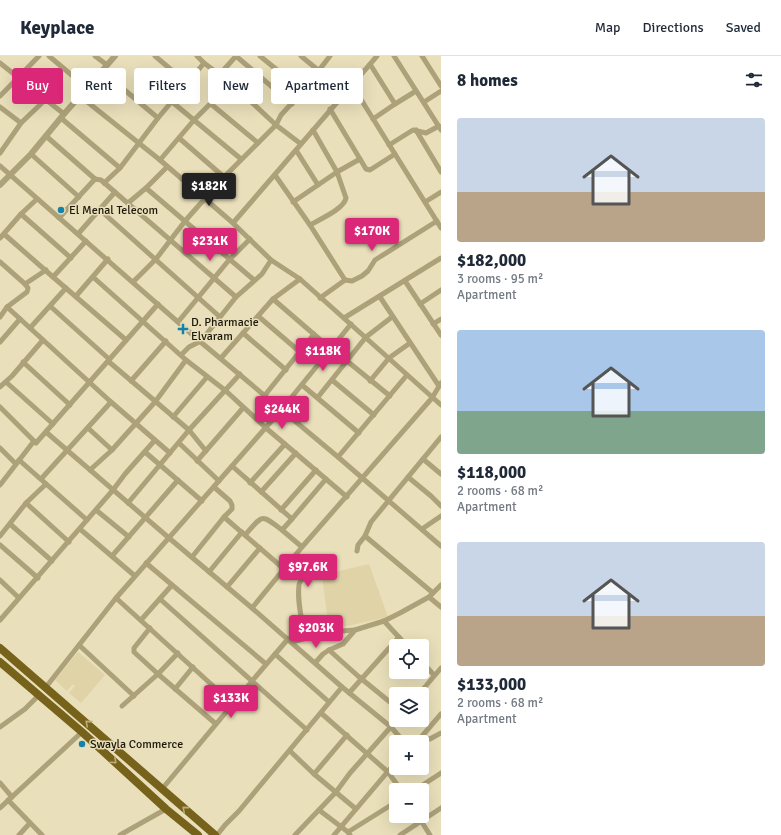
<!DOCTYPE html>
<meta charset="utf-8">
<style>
:root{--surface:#fff;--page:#f2f2f3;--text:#1f2937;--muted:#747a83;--line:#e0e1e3;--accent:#db2777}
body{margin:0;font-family:Signika,sans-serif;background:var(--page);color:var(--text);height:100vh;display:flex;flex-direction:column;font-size:15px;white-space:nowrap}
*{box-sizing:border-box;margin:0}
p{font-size:13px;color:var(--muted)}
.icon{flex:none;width:22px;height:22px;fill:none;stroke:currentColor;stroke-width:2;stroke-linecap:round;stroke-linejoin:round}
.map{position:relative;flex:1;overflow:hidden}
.panel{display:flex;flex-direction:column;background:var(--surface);width:340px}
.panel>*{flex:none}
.guide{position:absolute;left:12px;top:12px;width:369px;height:36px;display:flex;gap:8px}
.fabs{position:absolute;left:389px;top:583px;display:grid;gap:8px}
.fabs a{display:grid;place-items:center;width:40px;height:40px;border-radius:4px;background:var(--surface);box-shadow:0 4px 16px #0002;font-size:20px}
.price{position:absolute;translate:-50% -34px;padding:0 9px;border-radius:4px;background:var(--accent);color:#fff;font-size:13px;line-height:26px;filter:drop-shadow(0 1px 2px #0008)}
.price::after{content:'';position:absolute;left:50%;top:24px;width:12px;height:9px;margin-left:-6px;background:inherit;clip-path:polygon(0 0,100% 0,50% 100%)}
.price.current{background:#222;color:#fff}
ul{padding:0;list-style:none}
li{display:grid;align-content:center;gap:8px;height:212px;padding:0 16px}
li span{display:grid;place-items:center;height:124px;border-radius:4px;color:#555}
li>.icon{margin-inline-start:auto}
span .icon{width:72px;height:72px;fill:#fffc;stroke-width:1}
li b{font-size:17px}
h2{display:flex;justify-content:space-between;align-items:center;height:48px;padding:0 16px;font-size:17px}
.pill{padding:0 14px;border-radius:4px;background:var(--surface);box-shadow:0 4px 16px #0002;font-size:14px;line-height:36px}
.pill.current{background:var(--accent);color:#fff}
header{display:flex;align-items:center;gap:24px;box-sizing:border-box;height:56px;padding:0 20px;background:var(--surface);border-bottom:1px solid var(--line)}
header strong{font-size:19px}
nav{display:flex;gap:22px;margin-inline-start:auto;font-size:14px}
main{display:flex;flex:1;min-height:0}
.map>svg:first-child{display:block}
.built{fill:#e0d3a7}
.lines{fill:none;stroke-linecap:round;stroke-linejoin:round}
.minor{stroke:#aca179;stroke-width:5}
.tertiary{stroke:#aca179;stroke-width:6}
.trunk{stroke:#76621a;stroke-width:8}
.oneway{stroke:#bbad7a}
.poi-dot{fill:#1682aa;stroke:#e9dfba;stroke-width:1.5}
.labels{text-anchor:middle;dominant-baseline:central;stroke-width:3;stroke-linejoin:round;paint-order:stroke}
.poi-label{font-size:12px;fill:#1c180b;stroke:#e9dfba;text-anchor:start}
</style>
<header>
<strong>Keyplace</strong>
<nav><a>Map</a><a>Directions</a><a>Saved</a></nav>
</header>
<main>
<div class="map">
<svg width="441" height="779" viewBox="0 0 441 779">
<rect width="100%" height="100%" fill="#e9dfba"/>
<g class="built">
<path d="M369 508 388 561 329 574 322 519Z"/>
<path d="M78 596 105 619 81 647 69 637 75 630 73 628 67 635 55 624Z"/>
</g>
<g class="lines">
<g class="minor">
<path d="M49 0 87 32"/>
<path d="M95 0 107 9"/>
<path d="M155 0 187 27"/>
<path d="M197 0 204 7 231 27 276 69 301 88"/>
<path d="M236 0 292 48"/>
<path d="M260 0 303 35"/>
<path d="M301 0 318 14"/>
<path d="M394 0 441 74"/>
<path d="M422 0 441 30"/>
<path d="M0 7 64 58"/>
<path d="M370 8 395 48 373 63"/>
<path d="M102 15 158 62"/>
<path d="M220 18 236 0"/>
<path d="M352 29 441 172"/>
<path d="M0 40 39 0"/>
<path d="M80 40 160 104 233 167 271 204 300 223 441 349"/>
<path d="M171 45 241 103"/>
<path d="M424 46 441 35"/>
<path d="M211 48 258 87"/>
<path d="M395 48 416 35"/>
<path d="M0 51 21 67"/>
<path d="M330 53 366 113 370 114 395 98"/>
<path d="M61 62 120 112"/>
<path d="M416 74 441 116"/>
<path d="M46 80 95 123"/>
<path d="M179 82 224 121"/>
<path d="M389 89 413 74 426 77 439 70"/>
<path d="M296 94 318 129"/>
<path d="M0 97 21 67 46 43"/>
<path d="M31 98 79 141"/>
<path d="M160 104 194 64 231 27"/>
<path d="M0 110 203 288 338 401 441 490"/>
<path d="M275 119 310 169 345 224"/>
<path d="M104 127 120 112 158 62 204 7"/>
<path d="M146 132 254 224"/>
<path d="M293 146 337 116 360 103"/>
<path d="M425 146 441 136"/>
<path d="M128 147 146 132 167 111"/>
<path d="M100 154 220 261"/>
<path d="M21 158 71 202"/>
<path d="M59 162 95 123 101 124 236 241"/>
<path d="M233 167 377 0"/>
<path d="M310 169C320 163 344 153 346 142L337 116 313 74"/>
<path d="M4 178 53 221"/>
<path d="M78 178 115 136"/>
<path d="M0 182 21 158 37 143"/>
<path d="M86 185 53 221 126 284"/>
<path d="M0 206 25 228 28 232 27 236 7 251 0 261"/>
<path d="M93 221 186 304 226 335 266 372 347 441"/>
<path d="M405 225 441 279"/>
<path d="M133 226 156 203 185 165 224 121 276 69 281 59 303 35 330 0"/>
<path d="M25 228 46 214"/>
<path d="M76 240 108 203"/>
<path d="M380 241 439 330"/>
<path d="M320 242 345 224 352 225 362 220 368 215 375 204 437 165"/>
<path d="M273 243 331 293"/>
<path d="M420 248 441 234"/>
<path d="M50 250 109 303"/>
<path d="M7 251 111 346 170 397"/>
<path d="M258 260 300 296"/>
<path d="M344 262 441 202"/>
<path d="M178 266 229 204 250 183"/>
<path d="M433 268 441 263"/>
<path d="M30 272 66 232"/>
<path d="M243 277 286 314"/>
<path d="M0 286 20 263"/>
<path d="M181 299 189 291 201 285 236 241 262 218 271 204"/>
<path d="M221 302 273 243 300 223"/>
<path d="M108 305 189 374 206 395"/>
<path d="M347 305 390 340"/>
<path d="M23 306 70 349"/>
<path d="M332 324 374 359"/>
<path d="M131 325 166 285"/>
<path d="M370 325 389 302 410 287"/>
<path d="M6 326 53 368"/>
<path d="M302 329 359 377"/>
<path d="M0 331 12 320 43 284"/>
<path d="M265 339 314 278"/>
<path d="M318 341 366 281 392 261"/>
<path d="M0 351 36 387 158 248"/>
<path d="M173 361 207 321"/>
<path d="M88 372 112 394"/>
<path d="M46 376 169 482 252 552 342 631 391 671 404 686"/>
<path d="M179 387 219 425"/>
<path d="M0 392 16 408"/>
<path d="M145 396 202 445"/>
<path d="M338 401 407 319"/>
<path d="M423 403 441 418"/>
<path d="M19 404 87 464"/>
<path d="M197 405 243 352"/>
<path d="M232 410 292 463 326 423"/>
<path d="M90 414 112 394 155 346 186 304"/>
<path d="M408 421 431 440 441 450"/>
<path d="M41 423 111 346"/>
<path d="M250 427 285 388"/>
<path d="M0 429 34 385"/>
<path d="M214 431 230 445 232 449V453L224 461"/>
<path d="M261 436 296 397"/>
<path d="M26 447 69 486"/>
<path d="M128 447 189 374 240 318"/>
<path d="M96 454 129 481"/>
<path d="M281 454 316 414"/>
<path d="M292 463 282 474 302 491"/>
<path d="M10 468 52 505"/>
<path d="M80 473 135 520"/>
<path d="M422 473 441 460"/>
<path d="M245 479C263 459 260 457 282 474"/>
<path d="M0 480 26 447 46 428"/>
<path d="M0 489 38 522"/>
<path d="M357 495 358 489 365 480"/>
<path d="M112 500 178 424"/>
<path d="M295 500C299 503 307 507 308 513 309 520 300 522 299 529 297 546 302 565 305 582"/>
<path d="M192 501 224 461 284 513"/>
<path d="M146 507 266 608"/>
<path d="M209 516 242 476"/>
<path d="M0 524 19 542"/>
<path d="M227 531 260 492"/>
<path d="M433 537 365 480 371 466 441 381"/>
<path d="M429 541 441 551"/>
<path d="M116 542 233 648"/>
<path d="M160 543 307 674"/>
<path d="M252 552 302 491 432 342 441 327"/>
<path d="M0 564 113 434 125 418 155 384"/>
<path d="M141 564 172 529"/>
<path d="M384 565 407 590"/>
<path d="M150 572 134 592V596L158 618 216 668"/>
<path d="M292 586 327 576 355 574"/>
<path d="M79 589 134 640"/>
<path d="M275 598 329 646"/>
<path d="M422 606 434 619"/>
<path d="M315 607 323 598 329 594"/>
<path d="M46 631 116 542 282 353 351 268"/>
<path d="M175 633 193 611"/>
<path d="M349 637 399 581"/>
<path d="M419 638 441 612"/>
<path d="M122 650 158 618 178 597"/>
<path d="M396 651 358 620 329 594 343 588 355 574 384 565 400 557 429 541 441 529"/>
<path d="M321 657 388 716 401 734"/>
<path d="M0 671 25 653 39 639"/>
<path d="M422 681 430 683 441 677"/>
<path d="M417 686 441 658"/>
<path d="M290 695 314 718 356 753"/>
<path d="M314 718 347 679"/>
<path d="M0 727 12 741"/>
<path d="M162 733 252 625 288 583"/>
<path d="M415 734 441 717"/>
<path d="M8 744 42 779"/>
<path d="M0 752 82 676"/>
<path d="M319 754 348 776 350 779"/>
<path d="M418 760 430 779"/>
<path d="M348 776 396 746"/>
<path d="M19 779 30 767"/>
<path d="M120 779 166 753"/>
<path d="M217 779 225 769 239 755 342 631"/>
<path d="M295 779 336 736 350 717 397 664"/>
<path d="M334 779 396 706"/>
<path d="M400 779 441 752"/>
</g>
<path class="tertiary" d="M0 129 31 98 64 58 115 0"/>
<g class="trunk">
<path d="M0 592 215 779"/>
<path d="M0 606 82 676 166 753 198 779"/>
</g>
</g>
<defs><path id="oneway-chevron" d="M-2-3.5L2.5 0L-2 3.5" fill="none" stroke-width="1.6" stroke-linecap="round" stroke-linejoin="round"/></defs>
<g class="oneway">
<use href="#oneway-chevron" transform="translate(88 667) rotate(-139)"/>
<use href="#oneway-chevron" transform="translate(114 705) rotate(42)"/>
<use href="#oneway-chevron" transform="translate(185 753) rotate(-139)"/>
</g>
<g class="poi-dot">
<circle cx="61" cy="154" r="4"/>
<path d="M181 267h4v4h4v4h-4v4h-4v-4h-4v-4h4z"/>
<circle cx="82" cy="688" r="4"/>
</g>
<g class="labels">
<g class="poi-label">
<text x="69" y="154">El Menal Telecom</text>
<text x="191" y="266">D. Pharmacie<tspan x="191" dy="14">Elvaram</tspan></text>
<text x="90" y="688">Swayla Commerce</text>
</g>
</g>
</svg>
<div class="fabs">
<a><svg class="icon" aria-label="locate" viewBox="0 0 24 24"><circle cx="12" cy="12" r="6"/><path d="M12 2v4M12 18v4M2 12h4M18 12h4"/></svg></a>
<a><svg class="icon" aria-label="layers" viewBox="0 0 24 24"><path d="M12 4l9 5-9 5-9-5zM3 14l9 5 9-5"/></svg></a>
<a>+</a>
<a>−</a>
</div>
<b class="price current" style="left:209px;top:151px">$182K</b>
<b class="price" style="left:372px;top:196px">$170K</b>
<b class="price" style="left:210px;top:206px">$231K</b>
<b class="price" style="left:323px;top:316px">$118K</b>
<b class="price" style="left:282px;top:374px">$244K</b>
<b class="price" style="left:308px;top:532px">$97.6K</b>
<b class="price" style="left:316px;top:593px">$203K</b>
<b class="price" style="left:231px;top:663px">$133K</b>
<div class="guide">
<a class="pill current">Buy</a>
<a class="pill">Rent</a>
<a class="pill">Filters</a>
<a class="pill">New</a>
<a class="pill">Apartment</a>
</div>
</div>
<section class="panel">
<h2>8 homes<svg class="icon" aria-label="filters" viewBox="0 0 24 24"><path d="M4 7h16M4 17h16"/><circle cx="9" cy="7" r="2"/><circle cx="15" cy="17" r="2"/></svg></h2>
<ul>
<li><span style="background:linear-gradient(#c9d6e8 60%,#b9a48a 0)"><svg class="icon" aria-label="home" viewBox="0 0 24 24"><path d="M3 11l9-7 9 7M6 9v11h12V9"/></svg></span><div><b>$182,000</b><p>3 rooms · 95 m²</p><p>Apartment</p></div></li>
<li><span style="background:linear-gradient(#a9c7e8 65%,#7fa58c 0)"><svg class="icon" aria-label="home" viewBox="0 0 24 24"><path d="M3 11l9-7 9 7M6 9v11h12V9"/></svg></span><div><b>$118,000</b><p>2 rooms · 68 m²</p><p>Apartment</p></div></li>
<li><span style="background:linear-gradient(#c9d6e8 60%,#b9a48a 0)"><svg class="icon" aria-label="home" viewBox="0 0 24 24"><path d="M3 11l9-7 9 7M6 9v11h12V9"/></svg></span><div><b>$133,000</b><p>2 rooms · 68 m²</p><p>Apartment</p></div></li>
</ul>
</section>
</main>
